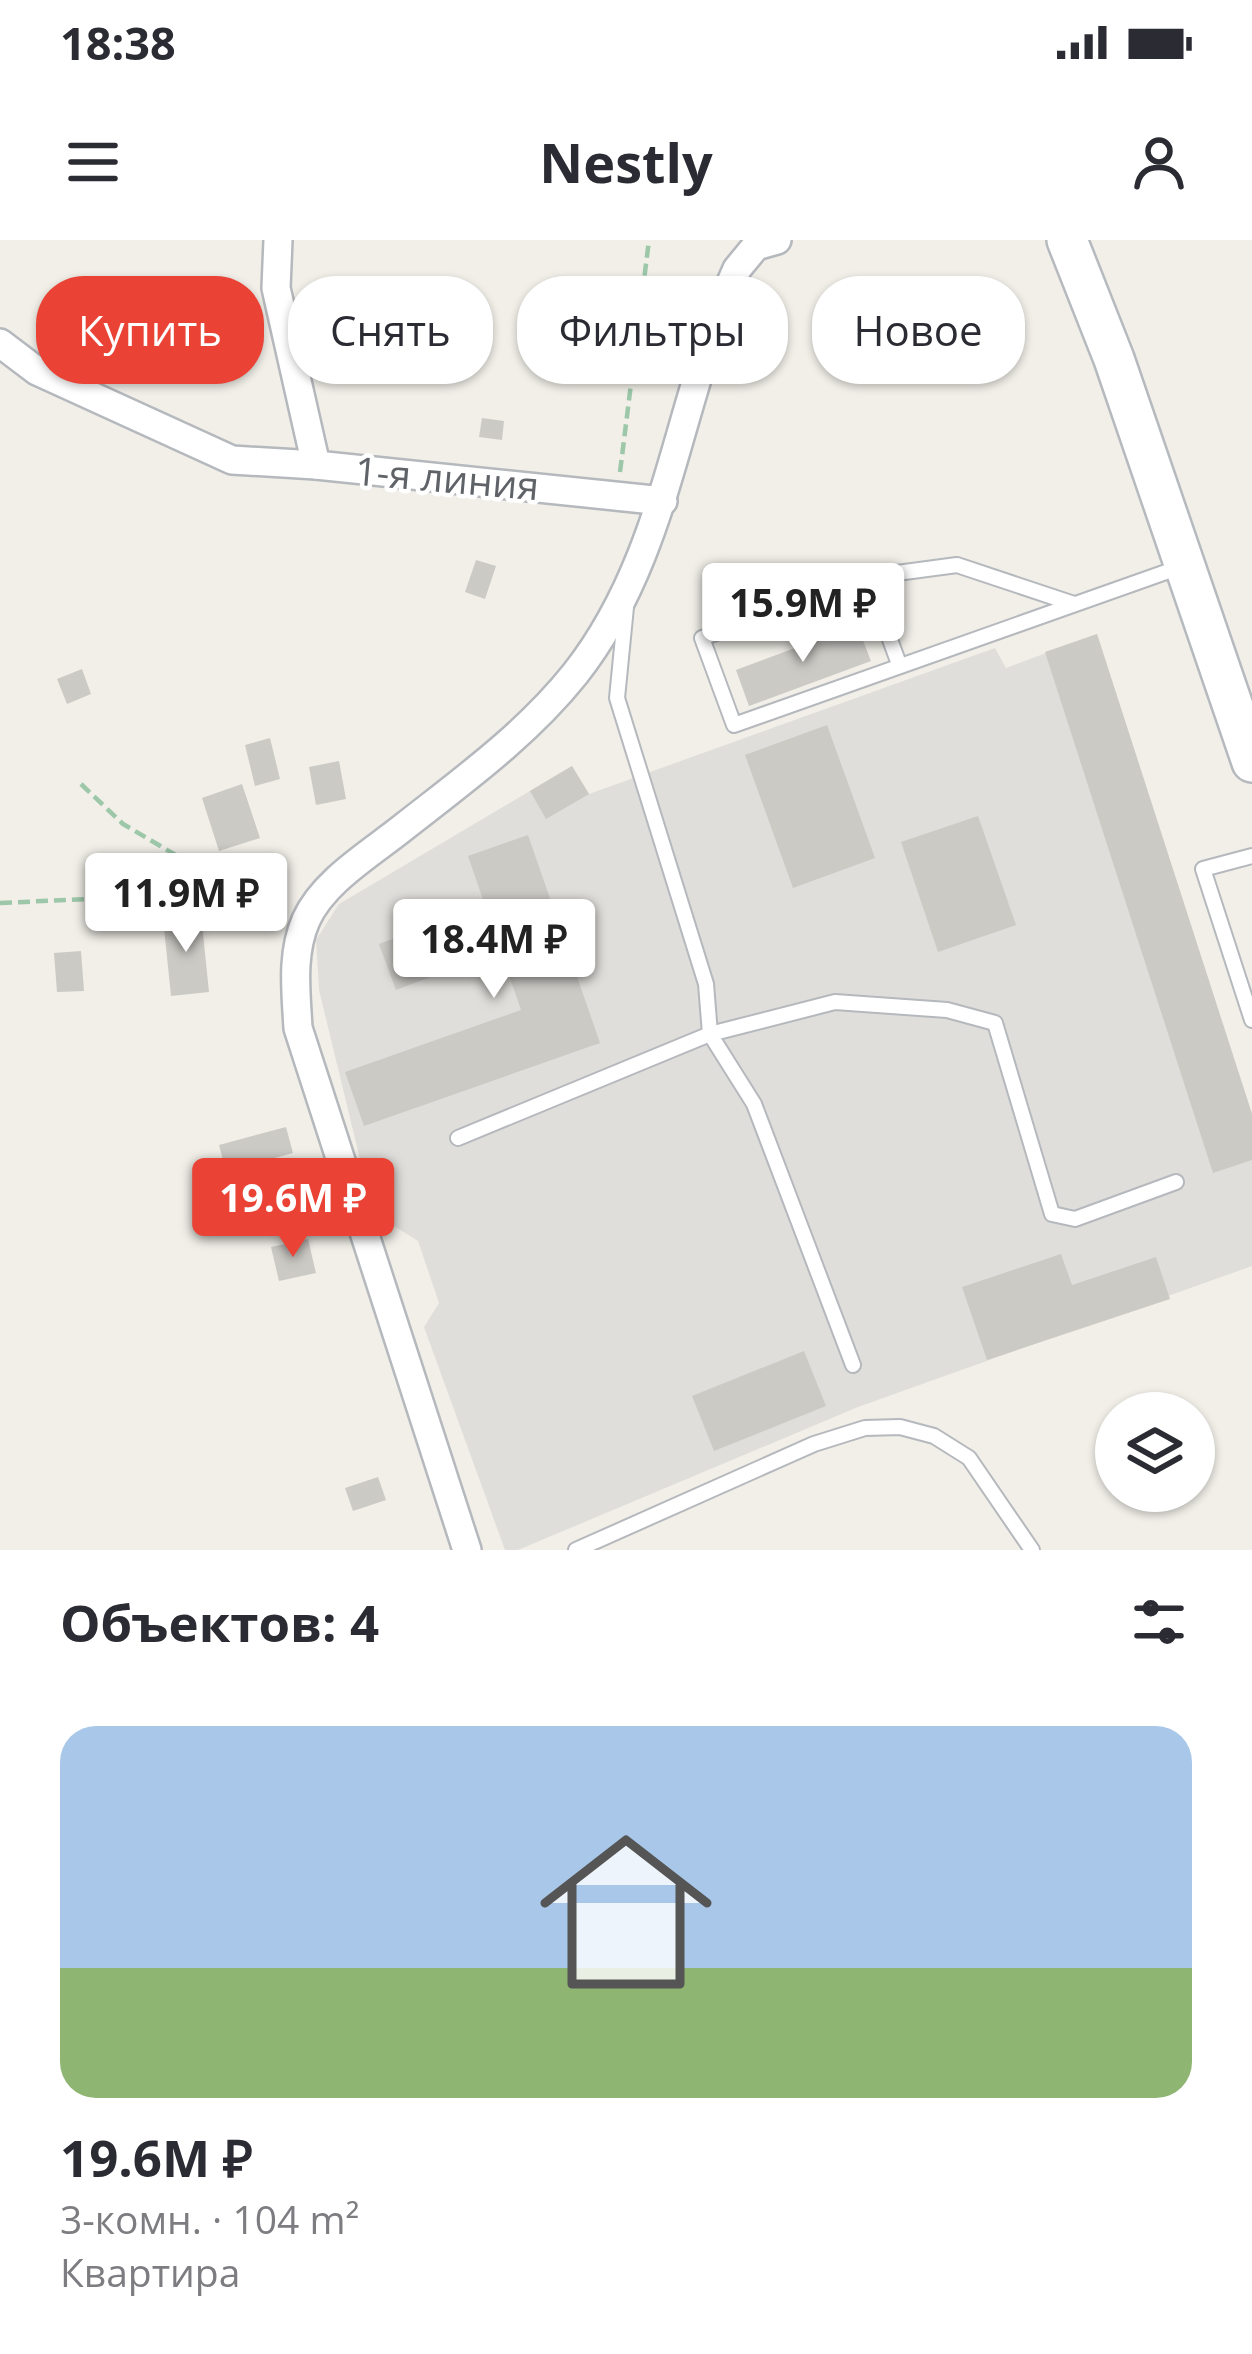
<!DOCTYPE html>
<html lang="ru">
<meta charset="utf-8">
<style>
:root{--surface:#fff;--page:#f7f7f7;--text:#2b2b33;--muted:#7c7c81;--accent:#ea4335}
body{margin:0;font-family:"Open Sans",sans-serif;background:var(--page);color:var(--text);height:100vh;display:flex;flex-direction:column;font-size:45px;white-space:nowrap}
*{box-sizing:border-box;margin:0}
p{font-size:39px;color:var(--muted)}
.icon{flex:none;width:66px;height:66px;fill:none;stroke:currentColor;stroke-width:2;stroke-linecap:round;stroke-linejoin:round}
.map{position:relative;height:1310px;overflow:hidden}
.drawer{display:flex;flex-direction:column;background:var(--surface);flex:1}
.drawer>*{flex:none}
.top-card{position:absolute;left:36px;top:36px;width:1182px;height:108px;display:flex;gap:24px}
.buttons{position:absolute;left:1095px;top:1152px;display:grid;gap:24px}
.buttons a{display:grid;place-items:center;width:120px;height:120px;border-radius:50%;background:var(--surface);box-shadow:0 3px 9px #0004;font-size:60px}
.price{position:absolute;translate:-50% -102px;padding:0 27px;border-radius:12px;background:#fff;color:#222;font-size:39px;line-height:78px;filter:drop-shadow(0 3px 6px #0008)}
.price::after{content:'';position:absolute;left:50%;top:72px;width:36px;height:27px;margin-left:-18px;background:inherit;clip-path:polygon(0 0,100% 0,50% 100%)}
.price.on{background:var(--accent);color:#fff}
ul{padding:0;list-style:none}
li{display:grid;align-content:center;gap:24px;height:636px;padding:0 60px}
li span{display:grid;place-items:center;height:372px;border-radius:36px;color:#555}
li>.icon{margin-inline-start:auto}
span .icon{width:216px;height:216px;fill:#fffc;stroke-width:1}
li b{font-size:51px}
h2{display:flex;justify-content:space-between;align-items:center;height:144px;padding:0 60px;font-size:51px}
.tag{padding:0 42px;border-radius:48px;background:var(--surface);box-shadow:0 3px 9px #0004;font-size:42px;line-height:108px}
.tag.on{background:var(--accent);color:#fff}
.status{display:flex;justify-content:space-between;align-items:center;height:84px;padding:0 60px;background:var(--surface);direction:ltr}
.status svg{height:33px;fill:currentColor}
header{display:flex;justify-content:space-between;align-items:center;height:156px;padding:0 60px;background:var(--surface);font-size:54px;font-weight:700}
.map>svg:first-child{display:block}
.industrial{fill:#e0deda}
.building{fill:#cccac5}
.lines{fill:none;stroke-linecap:round;stroke-linejoin:round}
.service-casing{stroke:#b5b8bc;stroke-width:18}
.minor-casing{stroke:#b5b8bc;stroke-width:32}
.secondary-casing{stroke:#b6babf;stroke-width:44}
.path{stroke:#9cc7a9;stroke-width:4.5;stroke-dasharray:12 6;stroke-linecap:butt}
.service{stroke:#fff;stroke-width:14}
.minor{stroke:#fff;stroke-width:27}
.secondary{stroke:#fff;stroke-width:39}
.labels{text-anchor:middle;dominant-baseline:central;stroke-width:9;stroke-linejoin:round;paint-order:stroke}
.street-label{font-size:39px;fill:#5f6368;stroke:#fff}
</style>
<div class="status"><b>18:38</b><svg viewBox="0 0 49 12"><path d="M0 12V9h3v3zM5 12V6h3v6zM10 12V3h3v9zM15 12V0h3v12zM26 1h20v11H26zM47 4h2v5h-2z"/></svg></div>
<header><svg class="icon" aria-label="menu" viewBox="0 0 24 24"><path d="M4 6h16M4 12h16M4 18h16"/></svg>Nestly<svg class="icon" aria-label="person" viewBox="0 0 24 24"><circle cx="12" cy="8" r="4"/><path d="M4 21q1-7 8-7t8 7"/></svg></header>
<div class="map">
<svg width="1252" height="1310" viewBox="0 0 1252 1310">
<rect width="100%" height="100%" fill="#f1efe8"/>
<path class="industrial" d="M1097 394 1252 874V1026L858 1167 518 1310H505L424 1087 439 1063 418 1001 373 973 319 750 316 700 339 664 572 526 589 554 995 408 1006 428Z"/>
<g class="building">
<rect x="195" y="45" width="39" height="26"/>
<path d="M482 178 504 181 502 200 479 197Z"/>
<path d="M476 320 496 326 485 359 465 352Z"/>
<path d="M857 385 871 421 749 466 736 430Z"/>
<path d="M1097 394 1252 874V920L1213 933 1045 412Z"/>
<path d="M82 429 91 454 67 464 57 439Z"/>
<path d="M827 485 875 618 793 648 745 515Z"/>
<path d="M270 498 280 539 255 546 245 505Z"/>
<path d="M339 521 346 559 316 565 309 527Z"/>
<path d="M572 526 589 554 546 579 530 551Z"/>
<path d="M242 544 260 598 219 611 202 558Z"/>
<path d="M978 576 1016 685 938 712 901 602Z"/>
<path d="M528 595 600 803 364 886 345 832 521 770 468 616Z"/>
<path d="M145 616 178 619 176 647 143 644Z"/>
<path d="M201 674 209 752 171 756 163 678Z"/>
<path d="M424 687 441 733 396 750 379 704Z"/>
<path d="M81 711 84 751 57 752 54 713Z"/>
<path d="M286 887 293 913 256 923 260 938 230 946 219 905Z"/>
<path d="M308 999 316 1033 279 1041 271 1007Z"/>
<path d="M1061 1014 1072 1045 1156 1017 1170 1059 987 1120 962 1047Z"/>
<path d="M804 1111 826 1166 714 1211 692 1156Z"/>
<path d="M378 1237 386 1260 353 1271 345 1248Z"/>
</g>
<g class="lines">
<defs>
<g id="service">
<path d="M867 337 899 424"/>
<path d="M1074 364 957 325 867 337 702 398 734 485 1183 326"/>
<path d="M626 367 617 458 706 744 710 794 754 864 853 1125"/>
<path d="M1252 616 1203 629 1252 780"/>
<path d="M458 898 710 794 835 762 947 770 995 783 1052 974 1075 979 1176 942"/>
<path d="M576 1310 814 1204 865 1188 900 1187 934 1196 969 1218 1032 1310"/>
</g>
<g id="minor">
<path d="M278 0 276 48 316 225 663 261"/>
<path d="M0 103 37 131 232 220 316 225"/>
<path d="M467 1310 298 788C296 752 291 714 306 680 323 641 373 612 405 586 465 539 527 494 575 434 669 315 676 162 737 29L756 6 777 0"/>
</g>
<path id="secondary" d="M1067 0 1114 119 1252 522"/>
</defs>
<use href="#service" class="service-casing"/>
<use href="#minor" class="minor-casing"/>
<use href="#secondary" class="secondary-casing"/>
<g class="path">
<path d="M620 232 649 0"/>
<path d="M81 544 123 584 259 664"/>
<path d="M0 663 197 654 284 671"/>
</g>
<use href="#service" class="service"/>
<use href="#minor" class="minor"/>
<use href="#secondary" class="secondary"/>
</g>
<g class="labels">
<g class="street-label">
<text transform="translate(447 237) rotate(5)">1-я линия</text>
</g>
</g>
</svg>
<div class="buttons">
<a><svg class="icon" aria-label="layers" viewBox="0 0 24 24"><path d="M12 4l9 5-9 5-9-5zM3 14l9 5 9-5"/></svg></a>
</div>
<b class="price" style="left:803px;top:425px">15.9M ₽</b>
<b class="price" style="left:186px;top:715px">11.9M ₽</b>
<b class="price" style="left:494px;top:761px">18.4M ₽</b>
<b class="price on" style="left:293px;top:1020px">19.6M ₽</b>
<div class="top-card">
<a class="tag on">Купить</a>
<a class="tag">Снять</a>
<a class="tag">Фильтры</a>
<a class="tag">Новое</a>
</div>
</div>
<section class="drawer">
<h2>Объектов: 4<svg class="icon" aria-label="filters" viewBox="0 0 24 24"><path d="M4 7h16M4 17h16"/><circle cx="9" cy="7" r="2"/><circle cx="15" cy="17" r="2"/></svg></h2>
<ul>
<li><span style="background:linear-gradient(#a9c7e8 65%,#8fb573 0)"><svg class="icon" aria-label="home" viewBox="0 0 24 24"><path d="M3 11l9-7 9 7M6 9v11h12V9"/></svg></span><div><b>19.6M ₽</b><p>3-комн. · 104 m²</p><p>Квартира</p></div></li>
</ul>
</section>
